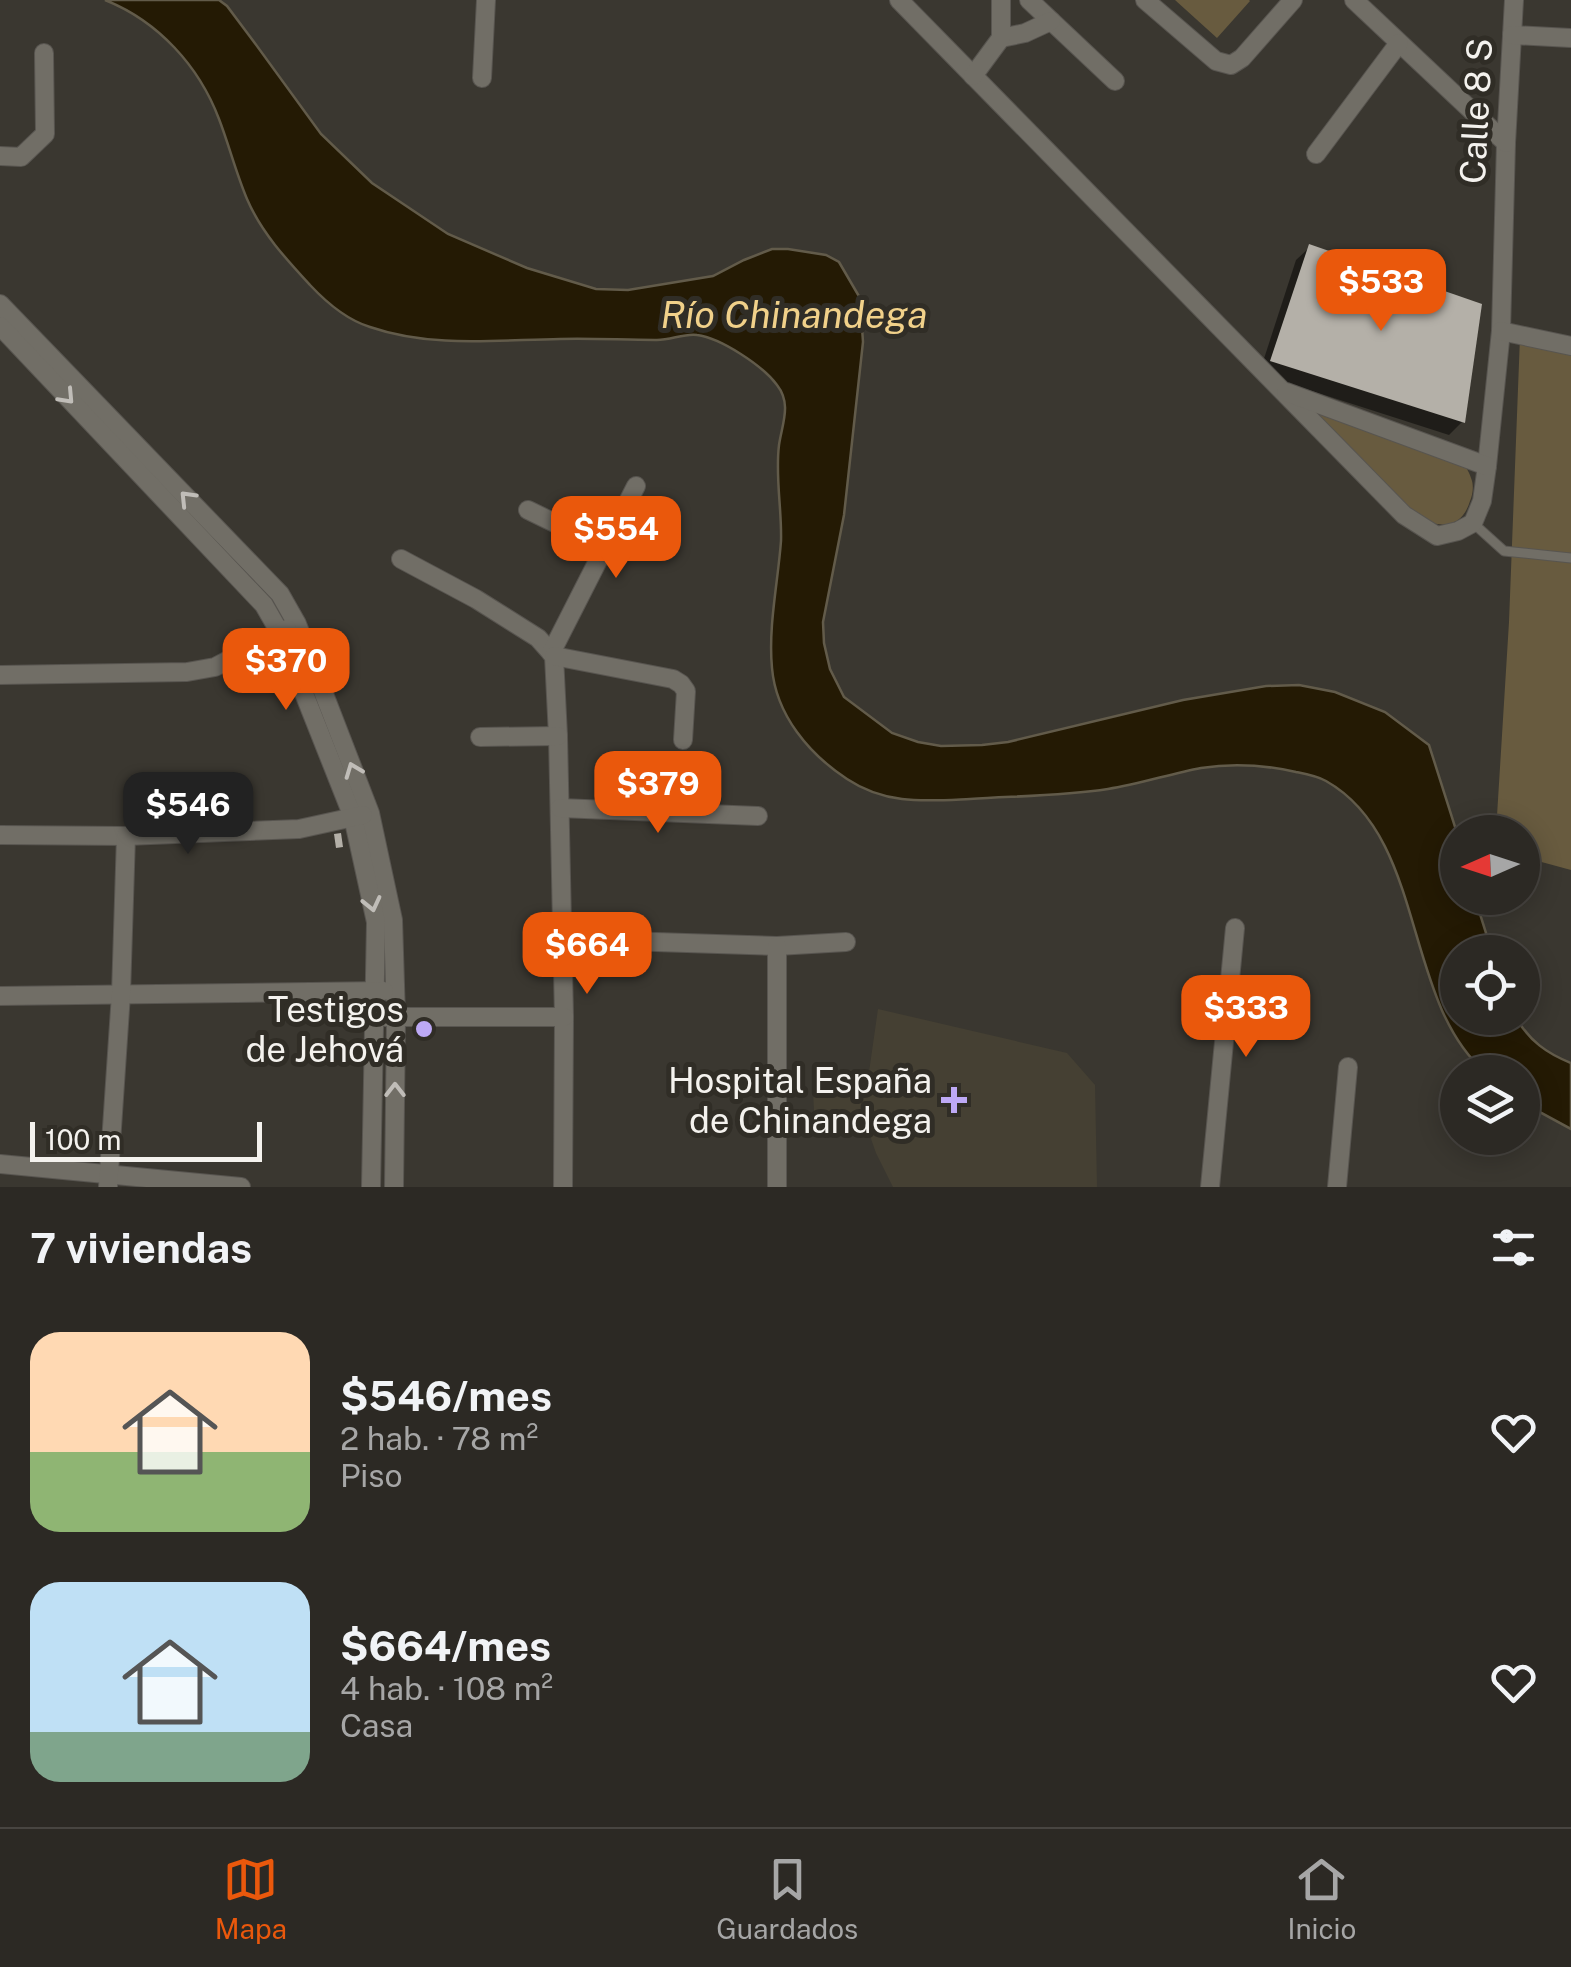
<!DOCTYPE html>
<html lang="es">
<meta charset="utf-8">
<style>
:root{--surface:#2c2924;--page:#383531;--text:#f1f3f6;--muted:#a6a6a6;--line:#484541;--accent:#ea580c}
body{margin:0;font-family:"Public Sans",sans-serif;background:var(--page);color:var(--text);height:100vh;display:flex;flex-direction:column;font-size:38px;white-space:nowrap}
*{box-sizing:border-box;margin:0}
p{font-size:32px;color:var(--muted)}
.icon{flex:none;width:55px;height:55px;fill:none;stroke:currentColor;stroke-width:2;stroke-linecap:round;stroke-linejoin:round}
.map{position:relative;height:1187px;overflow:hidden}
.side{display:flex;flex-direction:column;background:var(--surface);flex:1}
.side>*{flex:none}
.needle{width:65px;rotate:267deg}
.controls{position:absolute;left:1440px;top:815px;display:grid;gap:20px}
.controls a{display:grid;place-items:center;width:100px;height:100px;border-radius:50%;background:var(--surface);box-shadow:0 5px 25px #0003,0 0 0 2px var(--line);font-size:50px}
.scale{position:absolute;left:30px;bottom:25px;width:232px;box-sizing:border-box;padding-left:10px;border:5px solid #f4f2ee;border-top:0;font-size:28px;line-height:35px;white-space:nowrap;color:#f4f2ee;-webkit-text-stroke:8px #302d26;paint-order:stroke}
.price{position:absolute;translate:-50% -85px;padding:0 22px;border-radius:20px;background:var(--accent);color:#fff;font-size:32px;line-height:65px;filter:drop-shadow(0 2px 5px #0008)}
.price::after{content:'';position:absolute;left:50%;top:60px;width:30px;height:22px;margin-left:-15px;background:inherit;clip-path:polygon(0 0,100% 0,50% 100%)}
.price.on{background:#222;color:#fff}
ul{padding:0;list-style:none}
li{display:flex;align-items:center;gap:30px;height:250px;padding:0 30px}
li span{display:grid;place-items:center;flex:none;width:280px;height:200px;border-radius:30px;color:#555}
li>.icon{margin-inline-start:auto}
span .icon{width:120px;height:120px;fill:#fffc;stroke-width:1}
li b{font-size:42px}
h2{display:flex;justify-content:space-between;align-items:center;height:120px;padding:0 30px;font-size:42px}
.menu{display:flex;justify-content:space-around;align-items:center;height:140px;border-top:2px solid var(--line);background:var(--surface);font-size:28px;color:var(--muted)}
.menu a{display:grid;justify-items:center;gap:5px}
.menu .on{color:var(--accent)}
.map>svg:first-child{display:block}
.built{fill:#454033}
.green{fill:#685b3f}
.water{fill:#241a04;stroke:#625b4a;stroke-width:2.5}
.shadow{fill:#0007}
.building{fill:#b4b0a8}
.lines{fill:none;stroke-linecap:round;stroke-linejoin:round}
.lane-casing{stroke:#585550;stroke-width:11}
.street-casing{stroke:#585550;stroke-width:20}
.lane{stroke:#716e66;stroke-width:9}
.street{stroke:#716e66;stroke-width:18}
.oneway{stroke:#c0bdb8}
.poi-dot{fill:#bda9f5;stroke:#302d26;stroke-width:4}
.labels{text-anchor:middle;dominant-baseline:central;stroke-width:10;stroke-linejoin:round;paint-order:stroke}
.street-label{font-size:35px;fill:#f4f2ee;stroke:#302d26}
.poi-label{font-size:35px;fill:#f4f2ee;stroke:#302d26;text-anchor:end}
.water-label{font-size:38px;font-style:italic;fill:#f1d18a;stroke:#302d26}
</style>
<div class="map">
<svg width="1571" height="1187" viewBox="0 0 1571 1187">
<rect width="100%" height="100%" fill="#3a3730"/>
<path class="built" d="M878 1009 1067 1053 1095 1085 1097 1187H893L876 1153 863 1116 852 1124 835 1126 814 1111 813 1090 823 1071 851 1070 867 1086Z"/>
<g class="green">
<path d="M1175 0H1249L1250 1 1217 38Z"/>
<path d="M1520 337 1571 350V870L1523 857 1522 832H1496L1509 622Z"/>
<path d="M1317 410 1459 457C1463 463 1469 471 1471 478 1474 485 1473 494 1470 501 1462 528 1442 528 1419 519L1320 422Z"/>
</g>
<path class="water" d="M105 0H219L227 6 254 42 321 134 372 183 448 234 527 268 596 289 628 290 713 276 744 260 772 249H788L826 255 839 262 860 298 863 342 844 515 823 622 824 643 830 669 844 697 892 733 918 742 941 746 982 745 1008 742 1183 700 1266 686 1299 685 1335 692 1385 712 1429 745 1457 833 1458 898H1475L1492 952H1458V1018H1516C1530 1041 1546 1053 1571 1063V1129L1523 1103 1522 1072H1485C1402 1000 1427 838 1326 781 1317 776 1306 774 1296 772 1265 765 1232 763 1201 768 1170 774 1139 784 1108 789 1062 796 1016 796 970 799 925 801 886 805 847 779 809 754 776 715 772 668 768 627 778 582 781 541 782 509 775 477 779 445 782 424 792 404 777 385 763 366 721 338 697 335 684 333 669 341 655 340 623 340 591 338 560 339 496 340 431 348 370 327 347 320 325 301 310 285 286 259 261 232 247 199 236 173 229 145 219 119 199 66 158 21 105 0Z"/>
<path class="shadow" d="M1310 247 1462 422 1449 435 1259 374 1296 260Z"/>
<g class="building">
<path d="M1309 244 1482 304 1465 423 1270 361Z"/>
<path d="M341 833 343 847 336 848 334 834Z"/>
</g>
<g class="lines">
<defs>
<path id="lane" d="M1473 523 1504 551 1571 558"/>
<g id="street">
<path d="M899 0 1404 515 1437 536 1458 531 1473 523 1482 501 1487 466 1501 331 1506 143 1514 0"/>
<path d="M1029 0 1115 81"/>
<path d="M1145 0 1216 61 1231 65 1242 58 1293 0"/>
<path d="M1354 0 1506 143"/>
<path d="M1512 35 1571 38"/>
<path d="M1001 38 1025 33 1051 21"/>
<path d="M973 76 1001 38V0"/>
<path d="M482 78 486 0"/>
<path d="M1316 154 1399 43"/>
<path d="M0 156 21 157 45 134 44 53"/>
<path d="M0 304 280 594 297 624 370 813 393 920 396 1017 394 1187"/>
<path d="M0 326 264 605 280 633 353 817 376 922 371 1187"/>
<path d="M1501 331 1571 346"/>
<path d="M1286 392 1487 466"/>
<path d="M528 510 606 548"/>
<path d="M401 559 476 599 538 638 554 656 558 736 564 1017 563 1187"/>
<path d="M551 653 636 486"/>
<path d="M554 656 673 679 681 684 686 691 683 740"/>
<path d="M0 675 187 672 215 667 287 629"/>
<path d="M480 737 558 736"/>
<path d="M560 808 758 816"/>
<path d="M0 835 126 836 299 829 363 815"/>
<path d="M562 939 777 946 846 942"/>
<path d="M777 946V1187"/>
<path d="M0 996 384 991"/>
<path d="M385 1017H564"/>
<path d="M0 1164 241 1187"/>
<path d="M108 1187 121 994 126 836"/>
<path d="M1210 1187 1235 928"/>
<path d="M1337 1187 1348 1067"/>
</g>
</defs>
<use href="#lane" class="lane-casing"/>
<use href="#street" class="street-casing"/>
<use href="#lane" class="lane"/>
<use href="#street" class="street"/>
</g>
<defs><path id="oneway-chevron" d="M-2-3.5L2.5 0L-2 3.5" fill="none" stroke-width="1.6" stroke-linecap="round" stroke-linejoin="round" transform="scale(2.5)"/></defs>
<g class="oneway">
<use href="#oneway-chevron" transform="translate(67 397) rotate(47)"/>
<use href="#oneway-chevron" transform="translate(187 498) rotate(-134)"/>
<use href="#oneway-chevron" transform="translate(353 770) rotate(-111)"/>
<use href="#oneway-chevron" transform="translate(372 904) rotate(77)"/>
<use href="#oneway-chevron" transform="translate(395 1090) rotate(-90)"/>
</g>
<g class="poi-dot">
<circle cx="424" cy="1029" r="10"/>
<path d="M949 1085h10v10h10v10h-10v10h-10v-10h-10v-10h10z"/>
</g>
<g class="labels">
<g class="street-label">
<text transform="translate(1476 111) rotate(-87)">Calle 8 S</text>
</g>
<g class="poi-label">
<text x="404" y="1009">Testigos<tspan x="404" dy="40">de Jehová</tspan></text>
<text x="932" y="1080">Hospital España<tspan x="932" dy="40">de Chinandega</tspan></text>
</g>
<g class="water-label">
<text x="794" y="314">Río Chinandega</text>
</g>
</g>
</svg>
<div class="controls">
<a><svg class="needle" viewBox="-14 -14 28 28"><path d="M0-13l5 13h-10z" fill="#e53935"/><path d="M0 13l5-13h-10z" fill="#a6a6a6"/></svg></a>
<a><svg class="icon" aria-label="locate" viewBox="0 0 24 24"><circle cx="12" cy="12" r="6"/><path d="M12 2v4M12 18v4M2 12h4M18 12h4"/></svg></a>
<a><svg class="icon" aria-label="layers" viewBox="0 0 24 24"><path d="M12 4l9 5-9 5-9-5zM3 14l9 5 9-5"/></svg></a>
</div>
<div class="scale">100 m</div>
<b class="price" style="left:1381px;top:334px">$533</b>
<b class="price" style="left:616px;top:581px">$554</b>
<b class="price" style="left:286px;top:713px">$370</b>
<b class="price" style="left:658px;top:836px">$379</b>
<b class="price on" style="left:188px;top:857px">$546</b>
<b class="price" style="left:587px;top:997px">$664</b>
<b class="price" style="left:1246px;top:1060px">$333</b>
</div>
<section class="side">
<h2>7 viviendas<svg class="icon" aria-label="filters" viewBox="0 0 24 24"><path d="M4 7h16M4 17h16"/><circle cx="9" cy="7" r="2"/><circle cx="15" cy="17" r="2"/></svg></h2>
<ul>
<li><span style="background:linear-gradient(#ffd9b3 60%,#8fb573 0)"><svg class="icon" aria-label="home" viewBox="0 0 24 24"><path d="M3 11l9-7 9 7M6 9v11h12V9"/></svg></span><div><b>$546/mes</b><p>2 hab. · 78 m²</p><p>Piso</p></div><svg class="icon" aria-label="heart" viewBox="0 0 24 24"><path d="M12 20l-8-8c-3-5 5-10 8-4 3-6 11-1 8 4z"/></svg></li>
<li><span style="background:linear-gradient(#bfe0f5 75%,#7fa58c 0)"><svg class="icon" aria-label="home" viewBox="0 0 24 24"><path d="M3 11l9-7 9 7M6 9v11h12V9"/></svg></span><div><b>$664/mes</b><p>4 hab. · 108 m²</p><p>Casa</p></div><svg class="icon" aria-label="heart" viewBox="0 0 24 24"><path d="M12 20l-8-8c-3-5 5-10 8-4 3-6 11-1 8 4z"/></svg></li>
</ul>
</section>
<nav class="menu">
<a class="on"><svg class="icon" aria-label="map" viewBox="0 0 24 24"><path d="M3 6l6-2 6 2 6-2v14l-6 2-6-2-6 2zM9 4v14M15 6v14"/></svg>Mapa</a>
<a><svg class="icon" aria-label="saved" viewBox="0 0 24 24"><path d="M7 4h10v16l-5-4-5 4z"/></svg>Guardados</a>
<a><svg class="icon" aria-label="home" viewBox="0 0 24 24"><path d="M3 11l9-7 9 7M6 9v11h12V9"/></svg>Inicio</a>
</nav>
